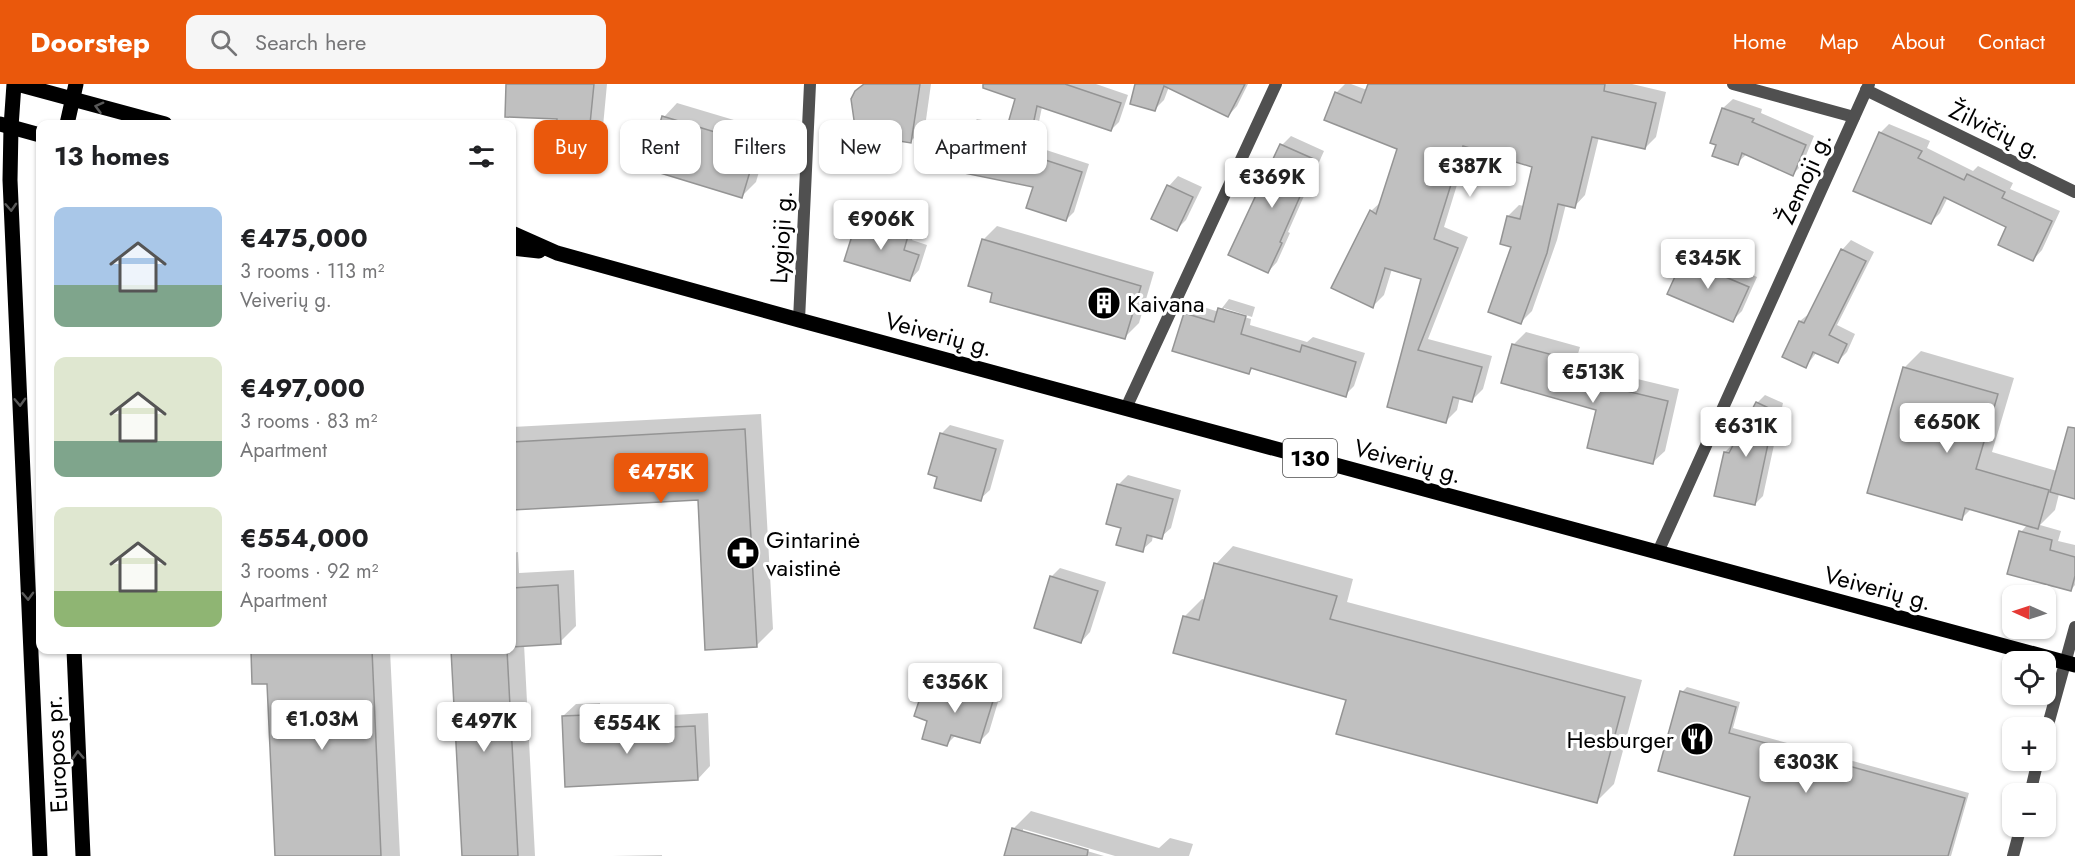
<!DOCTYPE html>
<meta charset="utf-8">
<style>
:root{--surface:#fff;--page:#f6f6f6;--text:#202124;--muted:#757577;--accent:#ea580c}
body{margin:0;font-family:Jost,sans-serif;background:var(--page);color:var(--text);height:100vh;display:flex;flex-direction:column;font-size:22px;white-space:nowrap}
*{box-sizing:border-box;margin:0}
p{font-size:20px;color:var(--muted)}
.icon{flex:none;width:33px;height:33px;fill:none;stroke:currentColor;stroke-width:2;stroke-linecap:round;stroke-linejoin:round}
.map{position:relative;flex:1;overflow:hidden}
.details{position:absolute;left:36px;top:36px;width:480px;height:534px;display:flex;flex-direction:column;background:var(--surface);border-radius:12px;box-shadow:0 2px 4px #0004}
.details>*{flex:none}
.top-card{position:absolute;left:534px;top:36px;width:570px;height:54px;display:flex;gap:12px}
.needle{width:39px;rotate:273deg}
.controls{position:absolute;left:2002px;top:501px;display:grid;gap:12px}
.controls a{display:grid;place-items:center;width:54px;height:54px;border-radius:12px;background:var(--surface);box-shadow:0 2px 4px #0004;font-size:30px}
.price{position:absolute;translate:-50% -51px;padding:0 14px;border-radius:6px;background:#fff;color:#222;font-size:20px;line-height:39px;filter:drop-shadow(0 2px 3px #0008)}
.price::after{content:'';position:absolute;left:50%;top:36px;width:18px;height:14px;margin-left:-9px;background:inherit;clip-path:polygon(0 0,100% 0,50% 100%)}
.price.active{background:var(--accent);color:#fff}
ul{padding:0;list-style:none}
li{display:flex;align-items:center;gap:18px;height:150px;padding:0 18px}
li span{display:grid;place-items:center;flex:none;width:168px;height:120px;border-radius:12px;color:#555}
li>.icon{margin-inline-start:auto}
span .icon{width:72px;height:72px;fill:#fffc;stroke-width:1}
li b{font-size:26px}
h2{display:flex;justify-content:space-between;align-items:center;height:72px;padding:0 18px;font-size:26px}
.tag{padding:0 21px;border-radius:12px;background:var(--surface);box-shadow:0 2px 4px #0004;font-size:21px;line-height:54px}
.tag.active{background:var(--accent);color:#fff}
header{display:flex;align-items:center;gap:36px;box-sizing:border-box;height:84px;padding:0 30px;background:var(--accent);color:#fff}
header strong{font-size:28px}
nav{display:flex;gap:33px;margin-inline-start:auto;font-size:21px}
.search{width:420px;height:54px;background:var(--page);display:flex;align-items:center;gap:15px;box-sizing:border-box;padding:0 21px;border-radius:12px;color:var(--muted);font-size:22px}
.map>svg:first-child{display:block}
.shadow{fill:#0003}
.building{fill:#c0c0c0;stroke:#949494;stroke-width:1.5}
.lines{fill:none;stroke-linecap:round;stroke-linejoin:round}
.minor{stroke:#505050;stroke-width:12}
.primary{stroke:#000;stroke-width:15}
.oneway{stroke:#595959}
.labels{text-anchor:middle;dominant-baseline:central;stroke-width:6;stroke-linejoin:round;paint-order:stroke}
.shield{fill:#fff;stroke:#4c4c4c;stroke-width:1.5}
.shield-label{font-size:22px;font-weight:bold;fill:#000}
.street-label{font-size:24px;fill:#000;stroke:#fff}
.poi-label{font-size:24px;fill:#000;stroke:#fff;text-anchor:start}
</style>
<header>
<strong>Doorstep</strong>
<div class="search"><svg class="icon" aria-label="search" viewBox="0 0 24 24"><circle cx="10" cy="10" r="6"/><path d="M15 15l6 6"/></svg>Search here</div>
<nav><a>Home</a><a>Map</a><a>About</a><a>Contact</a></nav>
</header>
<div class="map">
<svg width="2075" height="772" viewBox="0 0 2075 772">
<rect width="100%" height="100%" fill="#fff"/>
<g class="shadow">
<path d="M508 0H607L602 53 586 69 558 33Z"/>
<path d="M863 0H931L925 43 911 57Z"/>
<path d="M1022 0H1096L1128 11 1119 38 1111 46 1042 23 1034 62 1089 80 1074 128 1066 136 1034 102 969 43 977 35 1009 41Z"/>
<path d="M1137 0H1170L1164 16 1155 25Z"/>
<path d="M1195 0H1248L1237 22 1228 32Z"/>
<path d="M1345 0H1351L1367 6 1370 0H1632L1666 8 1656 53 1645 64 1599 53 1585 111 1574 123 1566 120 1557 156 1532 227 1521 238 1508 132 1519 121 1524 122 1533 82 1469 62 1444 143 1468 153 1428 255 1492 272 1483 305 1472 316 1460 313 1457 326 1446 337 1388 322 1422 194 1392 185 1384 211 1373 222 1371 127 1382 117 1399 64 1336 9Z"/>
<path d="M1733 15 1762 25 1761 29 1814 52 1802 81 1793 90 1747 70 1737 79 1718 60 1712 58 1723 24Z"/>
<path d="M677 19 771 47 756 98 742 112 664 33Z"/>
<path d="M1889 40 1930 57 1927 64 1973 87 1978 82 2013 99 2010 105 2060 127 2042 166 2033 176 2008 142 1948 113 1940 129 1931 138 1880 49Z"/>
<path d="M1291 52 1324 67 1288 148 1290 149 1277 178 1268 188 1282 61Z"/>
<path d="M1178 92 1202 103 1186 136 1177 145 1169 102Z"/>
<path d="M868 128 916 142 912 156 927 161 919 186 910 196 858 137Z"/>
<path d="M997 142 1154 188 1139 239 1125 253 994 208 983 156Z"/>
<path d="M1851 156 1874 168 1837 241 1855 250 1847 268 1837 278 1817 268 1806 282 1784 272 1800 237 1810 229 1842 166Z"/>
<path d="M1693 166 1757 193 1742 227 1733 236 1684 176Z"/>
<path d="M1229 215 1255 223 1252 233 1224 224V227L1251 235 1250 241 1307 258 1313 253 1365 269 1354 302 1345 311 1254 283 1249 288 1185 230 1194 220 1219 228Z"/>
<path d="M1526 248 1580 263 1575 280 1679 305 1665 367 1652 379 1598 325 1503 298 1514 260Z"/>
<path d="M1921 267 2014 294 1992 368 2057 387 2075 348V414L2059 410 2055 426 2040 441 2061 447 2058 457 2075 461V501L2071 506 2021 448 2028 440 1972 424 1962 434 1904 284Z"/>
<path d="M1765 311 1783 319 1763 412 1755 420 1725 368 1733 360 1735 361 1757 319Z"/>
<path d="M761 330 773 545 756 562 699 415 512 425V343Z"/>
<path d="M950 341 1004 356 990 406 980 415 941 350Z"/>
<path d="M1128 391 1181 406 1171 444 1161 453 1153 451 1152 457 1142 466 1123 443 1108 438 1119 400Z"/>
<path d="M1233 462 1353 495 1347 518 1642 596 1614 700 1597 717 1184 533 1202 515 1206 516 1216 480Z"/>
<path d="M518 468 519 489 574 486 576 542 560 558 524 560 535 772H463L452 566H512V469Z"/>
<path d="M1060 484 1106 498 1090 548 1081 558 1051 493Z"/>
<path d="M255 566H390L400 772H276L268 598 252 568Z"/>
<path d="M967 587 989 593 986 604 1001 608 989 648 980 657 956 651 947 660 929 636 922 612 932 603 946 607 956 602 957 596Z"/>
<path d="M1687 603 1740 618 1733 644 1969 709 1951 772H1735L1752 712 1682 608Z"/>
<path d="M600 619 601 635 708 629 710 682 698 695 566 702 563 632 576 620Z"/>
<path d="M1031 727 1159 764 1170 754 1193 760 1189 772H1115L1023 745V748L1104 772H1006L1014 744Z"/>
<path d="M662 771V772H612Z"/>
</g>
<g class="building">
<path d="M506 0H594L587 70 555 69 557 35 505 33Z"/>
<path d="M864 0H920L911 59 856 50 851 15 855 7Z"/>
<path d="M983 0H1065L1121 19 1111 47 1037 22 1027 70 1082 88 1066 137 1026 124 1033 103 959 88 968 42 1005 50 1015 15 983 4Z"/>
<path d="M1135 0H1245L1228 33 1164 2 1155 27 1130 20Z"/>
<path d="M1368 0H1605L1604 7 1656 19 1645 65 1592 53 1575 124 1558 120 1547 169 1521 240 1488 228 1511 163 1500 160 1507 132 1520 135 1532 83 1463 62 1434 155 1458 164 1418 266 1482 283 1472 318 1453 313 1446 339 1387 323 1421 195 1385 184 1373 224 1331 204 1370 126 1376 130 1397 65 1324 36 1335 8 1361 19Z"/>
<path d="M1722 24 1754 35 1752 38 1806 61 1793 92 1742 69 1738 81 1712 72 1716 61 1710 59Z"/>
<path d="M662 32 758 61 742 114 647 85Z"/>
<path d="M1879 48 1922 67 1918 74 1964 96 1967 90 2005 108 2002 114 2052 137 2033 177 1998 161 2006 143 1944 113 1931 140 1853 107Z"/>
<path d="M1280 60 1316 76 1280 158 1282 159 1268 189 1228 171Z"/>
<path d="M1167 101 1193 113 1177 147 1151 135Z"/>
<path d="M857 136 908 152 904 166 919 171 910 197 844 177Z"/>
<path d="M982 155 1141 202 1125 255 990 218 992 209 968 202Z"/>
<path d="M1841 165 1866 177 1829 251 1847 260 1838 279 1813 268 1806 284 1782 273 1799 237 1804 239Z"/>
<path d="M1683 175 1749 203 1733 238 1667 210Z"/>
<path d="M1218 224 1246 232 1241 250 1300 268 1302 261 1356 278 1346 313 1251 284 1249 290 1172 267 1184 229 1214 238Z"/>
<path d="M1512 260 1568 275 1564 292 1668 317 1653 380 1587 364 1596 326 1501 299Z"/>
<path d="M1903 283 1998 310 1976 385 2049 406 2038 445 1965 424 1962 436 1867 409Z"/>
<path d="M1756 318 1775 327 1755 421 1714 412 1724 368 1729 369Z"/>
<path d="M2068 343 2075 344V415L2050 408Z"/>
<path d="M745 345 757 563 705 566 698 416 512 426V358Z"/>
<path d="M940 349 996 365 981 417 934 404 937 393 928 390Z"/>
<path d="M1117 400 1173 415 1162 455 1147 451 1143 468 1116 461 1121 444 1106 440Z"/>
<path d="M2019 447 2052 456 2050 466 2075 473V492L2071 507 2007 490Z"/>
<path d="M1214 479 1337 512 1330 535 1625 613 1597 719 1336 650 1346 616 1173 569 1183 532 1199 536Z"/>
<path d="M1050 492 1098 507 1081 559 1034 544Z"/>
<path d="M558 501 561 560 512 563V504Z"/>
<path d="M267 566H372L381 772H275L267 600H252L251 567Z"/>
<path d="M451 566H507L518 772H462Z"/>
<path d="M956 595 981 602 978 614 993 617 980 659 951 651 947 662 922 655 927 637 914 632 921 611 936 616 953 607Z"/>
<path d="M1680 607 1736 623 1729 649 1965 714 1948 772H1734L1750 713 1658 687Z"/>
<path d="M587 631 588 647 695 642 698 696 565 703 562 632Z"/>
<path d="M1012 744 1088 766 1087 772H1004Z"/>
</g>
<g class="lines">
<g class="minor">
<path d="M1733 0 1854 33"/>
<path d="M1866 6 2075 108"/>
<path d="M799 236 810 0"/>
<path d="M1126 324 1276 0"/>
<path d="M1658 468 1869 0"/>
<path d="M2046 648 2075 543"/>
<path d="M2030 710 2038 676"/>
<path d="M2013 772 2021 742"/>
</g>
<g class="primary">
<path d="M14 0 11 43 10 96 40 772"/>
<path d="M17 0 165 40"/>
<path d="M0 40 40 51"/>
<path d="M67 40 76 0"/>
<path d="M512 149 557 169 799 236 2075 581"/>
<path d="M512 164 539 167"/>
<path d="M74 566 83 772"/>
</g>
</g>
<defs><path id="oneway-chevron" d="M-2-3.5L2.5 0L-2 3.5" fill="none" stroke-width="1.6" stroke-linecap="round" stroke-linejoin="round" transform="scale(1.5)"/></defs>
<g class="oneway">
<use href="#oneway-chevron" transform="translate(99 23) rotate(-165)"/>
<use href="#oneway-chevron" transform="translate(11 123) rotate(87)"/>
<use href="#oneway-chevron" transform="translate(20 318) rotate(88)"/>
<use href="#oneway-chevron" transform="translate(28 512) rotate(88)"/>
<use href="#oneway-chevron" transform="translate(78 671) rotate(-93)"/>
</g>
<defs>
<symbol id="building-disc" viewBox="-11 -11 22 22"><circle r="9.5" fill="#000" stroke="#fff"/><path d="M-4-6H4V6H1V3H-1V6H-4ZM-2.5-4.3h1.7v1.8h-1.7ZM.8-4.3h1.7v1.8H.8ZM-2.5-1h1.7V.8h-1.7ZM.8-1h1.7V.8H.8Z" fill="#fff"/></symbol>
<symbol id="pharmacy-disc" viewBox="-11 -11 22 22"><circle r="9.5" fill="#000" stroke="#fff"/><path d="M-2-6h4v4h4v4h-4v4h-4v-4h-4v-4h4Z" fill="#fff"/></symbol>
<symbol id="restaurant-disc" viewBox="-11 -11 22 22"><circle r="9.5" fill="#000" stroke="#fff"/><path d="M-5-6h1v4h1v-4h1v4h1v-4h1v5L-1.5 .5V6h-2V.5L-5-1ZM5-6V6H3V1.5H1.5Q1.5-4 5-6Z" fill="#fff"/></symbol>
</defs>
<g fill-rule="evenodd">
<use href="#building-disc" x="1085" y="200" width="38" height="38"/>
<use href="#pharmacy-disc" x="724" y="450" width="38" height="38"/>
<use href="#restaurant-disc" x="1678" y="636" width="38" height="38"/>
</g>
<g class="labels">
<rect class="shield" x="1283" y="355" width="54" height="38" rx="4.5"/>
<g class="shield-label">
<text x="1310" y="374">130</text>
</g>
<g class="street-label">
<text transform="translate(1996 46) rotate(26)">Žilvičių g.</text>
<text transform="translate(1804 94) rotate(-66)">Žemoji g.</text>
<text transform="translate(781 153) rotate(-87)">Lygioji g.</text>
<text transform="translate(939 250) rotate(15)">Veiverių g.</text>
<text transform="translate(1408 377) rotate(15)">Veiverių g.</text>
<text transform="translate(1878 504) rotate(15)">Veiverių g.</text>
<text transform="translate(56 670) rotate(-93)">Europos pr.</text>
</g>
<g class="poi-label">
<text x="1127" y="219">Kaivana</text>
<text x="766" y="455">Gintarinė<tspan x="766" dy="28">vaistinė</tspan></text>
<text x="1674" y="655" text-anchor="end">Hesburger</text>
</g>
</g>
</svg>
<div class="controls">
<a><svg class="needle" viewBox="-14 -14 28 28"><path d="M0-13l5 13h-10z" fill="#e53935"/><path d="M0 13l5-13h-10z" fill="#757577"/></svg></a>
<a><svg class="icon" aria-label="locate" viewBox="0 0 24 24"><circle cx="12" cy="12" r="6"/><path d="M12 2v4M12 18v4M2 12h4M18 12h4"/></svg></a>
<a>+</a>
<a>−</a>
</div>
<b class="price" style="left:1470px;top:114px">€387K</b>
<b class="price" style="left:1272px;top:125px">€369K</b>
<b class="price" style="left:881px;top:167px">€906K</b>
<b class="price" style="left:1708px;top:206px">€345K</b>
<b class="price" style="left:1593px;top:320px">€513K</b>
<b class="price" style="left:1947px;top:370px">€650K</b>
<b class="price" style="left:1746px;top:374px">€631K</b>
<b class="price active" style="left:661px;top:420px">€475K</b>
<b class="price" style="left:955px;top:630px">€356K</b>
<b class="price" style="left:322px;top:667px">€1.03M</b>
<b class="price" style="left:484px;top:669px">€497K</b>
<b class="price" style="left:627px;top:671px">€554K</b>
<b class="price" style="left:1806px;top:710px">€303K</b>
<div class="top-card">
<a class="tag active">Buy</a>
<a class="tag">Rent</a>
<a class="tag">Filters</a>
<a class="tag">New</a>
<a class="tag">Apartment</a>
</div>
<section class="details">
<h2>13 homes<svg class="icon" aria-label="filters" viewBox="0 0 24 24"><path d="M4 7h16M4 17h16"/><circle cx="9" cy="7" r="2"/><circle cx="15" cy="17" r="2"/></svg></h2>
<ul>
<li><span style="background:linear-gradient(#a9c7e8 65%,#7fa58c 0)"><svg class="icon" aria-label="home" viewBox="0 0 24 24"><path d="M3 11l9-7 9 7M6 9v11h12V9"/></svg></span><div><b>€475,000</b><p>3 rooms · 113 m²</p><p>Veiverių g.</p></div></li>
<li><span style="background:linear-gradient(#dfe7d0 70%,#7fa58c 0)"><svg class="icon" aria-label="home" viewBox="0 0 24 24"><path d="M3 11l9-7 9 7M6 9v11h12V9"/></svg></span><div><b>€497,000</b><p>3 rooms · 83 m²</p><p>Apartment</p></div></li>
<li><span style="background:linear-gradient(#dfe7d0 70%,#8fb573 0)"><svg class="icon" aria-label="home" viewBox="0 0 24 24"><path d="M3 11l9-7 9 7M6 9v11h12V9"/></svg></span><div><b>€554,000</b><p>3 rooms · 92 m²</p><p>Apartment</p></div></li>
</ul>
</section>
</div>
